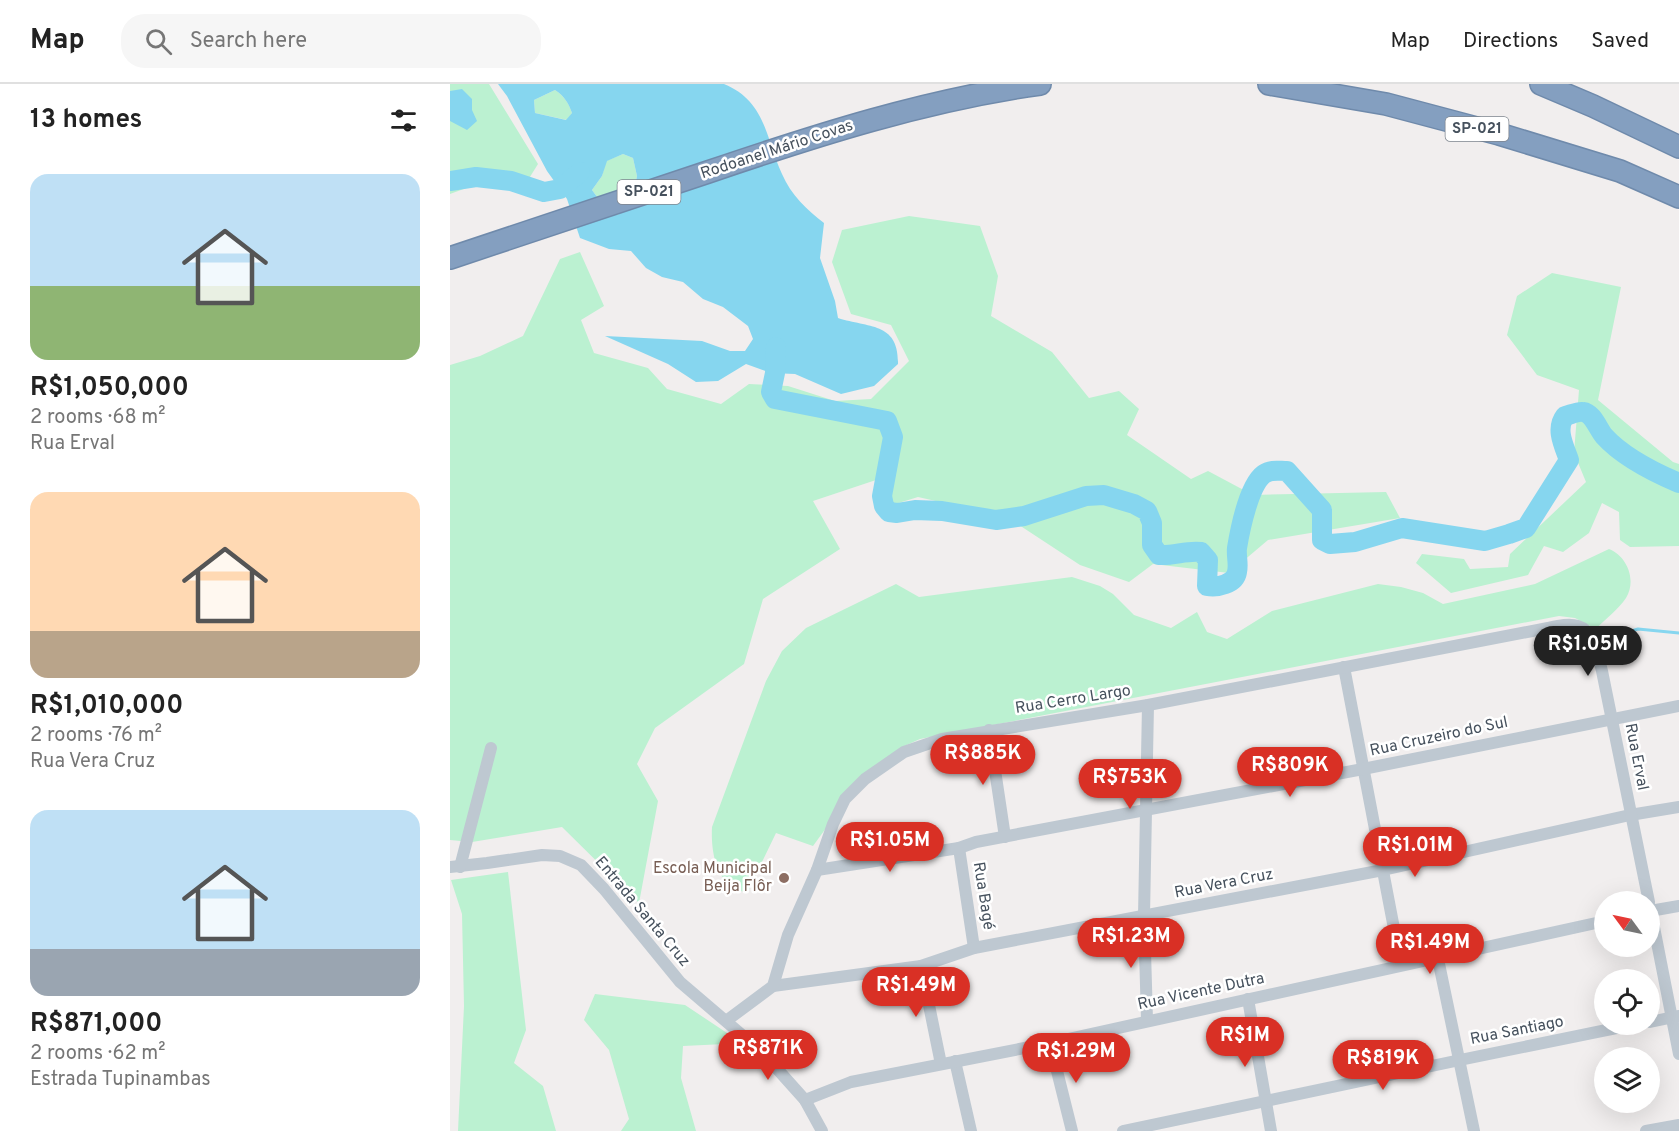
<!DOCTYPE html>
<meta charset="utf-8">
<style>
:root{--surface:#fff;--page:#f6f6f6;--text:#222;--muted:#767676;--line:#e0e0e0;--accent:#d93025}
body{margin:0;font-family:Overpass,sans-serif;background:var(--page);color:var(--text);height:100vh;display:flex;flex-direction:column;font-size:22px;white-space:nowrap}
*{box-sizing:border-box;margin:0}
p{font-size:20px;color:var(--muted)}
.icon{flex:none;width:33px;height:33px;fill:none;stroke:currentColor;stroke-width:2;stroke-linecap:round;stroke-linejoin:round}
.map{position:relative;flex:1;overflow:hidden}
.drawer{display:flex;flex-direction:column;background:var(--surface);width:450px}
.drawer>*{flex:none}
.needle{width:39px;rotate:303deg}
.buttons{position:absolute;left:1144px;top:807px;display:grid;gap:12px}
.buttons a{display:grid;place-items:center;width:66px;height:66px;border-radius:50%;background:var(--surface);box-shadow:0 6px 24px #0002;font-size:30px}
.price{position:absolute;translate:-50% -51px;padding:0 14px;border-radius:21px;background:var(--accent);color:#fff;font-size:20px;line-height:39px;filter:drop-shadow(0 2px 3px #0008)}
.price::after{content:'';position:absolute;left:50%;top:36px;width:18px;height:14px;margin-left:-9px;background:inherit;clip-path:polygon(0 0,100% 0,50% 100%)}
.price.current{background:#222;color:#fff}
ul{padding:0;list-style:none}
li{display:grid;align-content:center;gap:12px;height:318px;padding:0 30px}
li span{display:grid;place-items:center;height:186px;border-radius:18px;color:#555}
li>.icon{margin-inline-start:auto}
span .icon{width:108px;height:108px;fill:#fffc;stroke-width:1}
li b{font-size:26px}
h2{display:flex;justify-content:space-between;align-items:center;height:72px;padding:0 30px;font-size:26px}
header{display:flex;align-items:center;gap:36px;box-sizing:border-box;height:84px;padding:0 30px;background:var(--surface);border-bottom:2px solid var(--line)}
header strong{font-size:28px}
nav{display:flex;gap:33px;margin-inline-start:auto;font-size:21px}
.search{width:420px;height:54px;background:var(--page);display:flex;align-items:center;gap:15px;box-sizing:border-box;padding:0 21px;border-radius:24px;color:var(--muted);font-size:22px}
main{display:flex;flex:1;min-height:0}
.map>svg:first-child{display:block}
.green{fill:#bbf1d1}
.water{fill:#86d6ef;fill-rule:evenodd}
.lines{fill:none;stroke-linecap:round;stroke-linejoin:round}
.stream{stroke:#86d6ef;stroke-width:3}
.river{stroke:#86d6ef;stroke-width:20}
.motorway-casing{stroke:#6f8aab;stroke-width:24}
.minor{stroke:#bec8d1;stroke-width:12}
.motorway{stroke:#849fc0;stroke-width:21}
.education-dot{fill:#8d6e63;stroke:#fff;stroke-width:2}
.labels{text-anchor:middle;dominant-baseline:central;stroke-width:5;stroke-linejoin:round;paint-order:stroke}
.shield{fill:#fff;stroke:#7e858e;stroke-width:1.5}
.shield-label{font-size:15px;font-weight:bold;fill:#46515d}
.street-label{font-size:16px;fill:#46515d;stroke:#fff}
.education-label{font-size:16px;fill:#785e54;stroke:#fff;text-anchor:end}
</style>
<header>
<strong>Map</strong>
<div class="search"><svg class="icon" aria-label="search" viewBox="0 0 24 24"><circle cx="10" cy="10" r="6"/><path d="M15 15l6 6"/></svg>Search here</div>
<nav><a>Map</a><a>Directions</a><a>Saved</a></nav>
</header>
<main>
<section class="drawer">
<h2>13 homes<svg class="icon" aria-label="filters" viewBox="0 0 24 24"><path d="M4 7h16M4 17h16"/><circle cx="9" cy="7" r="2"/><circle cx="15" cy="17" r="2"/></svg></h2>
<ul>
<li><span style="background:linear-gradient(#bfe0f5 60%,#8fb573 0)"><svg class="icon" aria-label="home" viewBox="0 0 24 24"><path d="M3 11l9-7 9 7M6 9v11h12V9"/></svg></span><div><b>R$1,050,000</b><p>2 rooms · 68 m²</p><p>Rua Erval</p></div></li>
<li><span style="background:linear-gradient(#ffd9b3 75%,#b9a48a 0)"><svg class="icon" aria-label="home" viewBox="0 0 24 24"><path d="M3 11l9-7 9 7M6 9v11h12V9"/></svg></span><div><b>R$1,010,000</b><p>2 rooms · 76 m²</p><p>Rua Vera Cruz</p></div></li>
<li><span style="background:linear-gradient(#bfe0f5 75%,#9aa5b1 0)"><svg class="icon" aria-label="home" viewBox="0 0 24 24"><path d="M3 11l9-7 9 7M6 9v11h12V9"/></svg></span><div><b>R$871,000</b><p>2 rooms · 62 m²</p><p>Estrada Tupinambas</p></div></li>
</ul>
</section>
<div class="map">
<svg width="1229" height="1047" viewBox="0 0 1229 1047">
<rect width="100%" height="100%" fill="#f1eeee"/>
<g class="green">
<path d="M0 0H39L88 80 78 96 52 91 0 110Z"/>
<path d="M105 6C114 12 118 18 122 29L117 36 85 29 84 16Z"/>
<path d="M173 70 183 74 187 92 181 123 167 131 158 128 142 106 152 92 156 77Z"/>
<path d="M459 132 530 142 548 192 541 232 602 268 639 314 669 307 689 325 677 351 741 395 758 387 803 411 936 408 950 434 818 456 779 489 703 480 679 498 630 481 557 433 468 413 442 421 426 396 363 417 390 465 313 515 294 580 205 644 187 680 208 717 189 819 112 743 22 758 0 756V281L30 272 73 252 110 175 130 168 154 222 131 236 144 269 198 284 217 305 271 320 299 300 338 302 385 317 421 315 459 277 441 241 401 230 382 178 392 146Z"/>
<path d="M1102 189 1171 203 1148 316 1223 378 1229 380V462L1180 463 1170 456 1169 428 1152 419 1139 449 1113 468 1094 462 1078 491 1001 509 966 479 972 470 1014 475 1020 485 1058 483 1060 470 1136 398 1124 369 1129 306 1087 291 1057 251 1067 212Z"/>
<path d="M1159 465C1177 472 1187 496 1176 514 1169 525 1155 535 1146 545L1125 534 1109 532 470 655 450 664 416 689 363 762 326 749 297 809C291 807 284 805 279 801 264 787 261 763 262 743L316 597 332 567 356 544 446 500 469 513 622 493 650 502 663 510 684 531 721 544 747 528 757 548 777 555 822 527 928 500 951 503 973 509 993 520 1085 500Z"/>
<path d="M58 788 76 946 64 979 93 1002 106 1047H8L14 922 12 830 1 796Z"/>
<path d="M145 910 235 921 277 949 275 960 233 962 231 994 246 1047H171L179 1035 159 966 134 936Z"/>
</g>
<g class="water">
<path d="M48 0H274C316 17 316 55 332 90 341 111 357 126 374 139L370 174 385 217 388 234C419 244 449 238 448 280L424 302 391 310 345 290 321 289 296 280 268 297 246 298 218 280 155 252 252 257 280 267H295L303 255 298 242 273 223 253 215 233 198 212 193 196 184 181 167 159 165 130 154 117 115 97 87 57 12ZM105 6C114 12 118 18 122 29L116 36 85 29 84 16ZM173 70 183 74 187 92 181 123 167 131 158 128 142 106 152 92 157 77Z"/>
<path d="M12 5 22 15V26L27 37 17 46 0 37V7Z"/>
</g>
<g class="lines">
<path class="stream" d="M1158 554 1188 545 1229 549"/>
<g class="river">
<path d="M0 97 26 93 61 97 94 108 110 105 130 88"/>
<path d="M326 263 325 289 321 308 325 315 437 337 443 353 432 412 434 422 439 428 447 429 465 426 492 427 546 436 574 432 636 412 654 411 684 420 697 427 702 439V461L709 471C724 472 737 466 751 468L758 476 757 502C767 504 785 500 787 488 789 480 786 472 787 464 790 446 799 401 814 390 821 385 829 387 837 387L872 426V456L880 460 905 458 952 444 1035 457 1059 450 1076 444 1119 376C1114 362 1105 345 1115 332 1120 331 1128 327 1133 328 1143 329 1148 345 1154 352 1173 373 1203 388 1229 399"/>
</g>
<defs>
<g id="motorway">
<path d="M819 0 936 20 1049 50 1170 87 1229 113"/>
<path d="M1091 0 1143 22 1229 63"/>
<path d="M0 174C86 146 172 117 258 88 367 51 476 16 590 0"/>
</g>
</defs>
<use href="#motorway" class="motorway-casing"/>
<g class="minor">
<path d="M894 583 951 881"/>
<path d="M539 646 555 753"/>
<path d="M509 764 524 864"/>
<path d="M0 783 37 779 92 771 110 772 131 781 154 805 230 898 313 969 355 1016 372 1047"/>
<path d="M10 783 41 664"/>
<path d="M367 786 509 764 526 758 913 685 1229 622"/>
<path d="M1200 823 1229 970"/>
<path d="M1200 827 1229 822"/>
<path d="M988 875 1024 1047"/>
<path d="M471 882 491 980"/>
<path d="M323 902 471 882 524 864 933 786 1180 731 1229 723"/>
<path d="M798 915 821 1047"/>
<path d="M697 936 694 832 698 621"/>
<path d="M276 937 323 902 338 851 367 786 383 740 395 715 415 695 454 668 492 655 698 621 1098 544C1107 542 1119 539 1128 542 1145 547 1148 572 1152 587L1199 818"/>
<path d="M1200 938 1228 932"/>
<path d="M600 959 622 1047"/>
<path d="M505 977 521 1047"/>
<path d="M355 1016 401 998 600 959 1155 837"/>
<path d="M673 1047 1010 976 1186 940"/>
<path d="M1196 1047 1229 1041"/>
</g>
<use href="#motorway" class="motorway"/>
</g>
<circle class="education-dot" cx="334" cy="794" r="6"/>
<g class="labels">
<g class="shield">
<rect x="995.5" y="33" width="63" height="24" rx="4.5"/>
<rect x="167.5" y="96" width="63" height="24" rx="4.5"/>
</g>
<g class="shield-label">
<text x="1027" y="45">SP-021</text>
<text x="199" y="108">SP-021</text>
</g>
<g class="street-label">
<text transform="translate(327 66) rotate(-18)">Rodoanel Mário Covas</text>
<text transform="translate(623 616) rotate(-9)">Rua Cerro Largo</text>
<text transform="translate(989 653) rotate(-12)">Rua Cruzeiro do Sul</text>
<text transform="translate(1186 673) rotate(79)">Rua Erval</text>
<text transform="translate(774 800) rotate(-11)">Rua Vera Cruz</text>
<text transform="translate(533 812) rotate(81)">Rua Bagé</text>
<text transform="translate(192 828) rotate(50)">Entrada Santa Cruz</text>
<text transform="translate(751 908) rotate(-12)">Rua Vicente Dutra</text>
<text transform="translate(1067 947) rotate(-11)">Rua Santiago</text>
</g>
<g class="education-label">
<text x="322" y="785">Escola Municipal<tspan x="322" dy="18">Beija Flôr</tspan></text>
</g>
</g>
</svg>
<div class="buttons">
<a><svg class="needle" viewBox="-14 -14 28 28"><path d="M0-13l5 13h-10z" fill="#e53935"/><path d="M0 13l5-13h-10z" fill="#767676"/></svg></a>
<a><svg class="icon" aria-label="locate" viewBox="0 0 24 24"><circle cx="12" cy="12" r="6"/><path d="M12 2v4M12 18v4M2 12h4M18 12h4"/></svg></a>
<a><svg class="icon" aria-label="layers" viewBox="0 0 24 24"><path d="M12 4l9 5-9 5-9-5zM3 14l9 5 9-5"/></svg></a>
</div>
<b class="price current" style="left:1138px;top:593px">R$1.05M</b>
<b class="price" style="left:533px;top:702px">R$885K</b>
<b class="price" style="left:840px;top:714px">R$809K</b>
<b class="price" style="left:680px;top:726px">R$753K</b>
<b class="price" style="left:440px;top:789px">R$1.05M</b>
<b class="price" style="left:965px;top:794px">R$1.01M</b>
<b class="price" style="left:681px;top:885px">R$1.23M</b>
<b class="price" style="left:980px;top:891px">R$1.49M</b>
<b class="price" style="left:466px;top:934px">R$1.49M</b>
<b class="price" style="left:795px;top:984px">R$1M</b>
<b class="price" style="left:318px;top:997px">R$871K</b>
<b class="price" style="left:626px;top:1000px">R$1.29M</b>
<b class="price" style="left:933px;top:1007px">R$819K</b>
</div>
</main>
